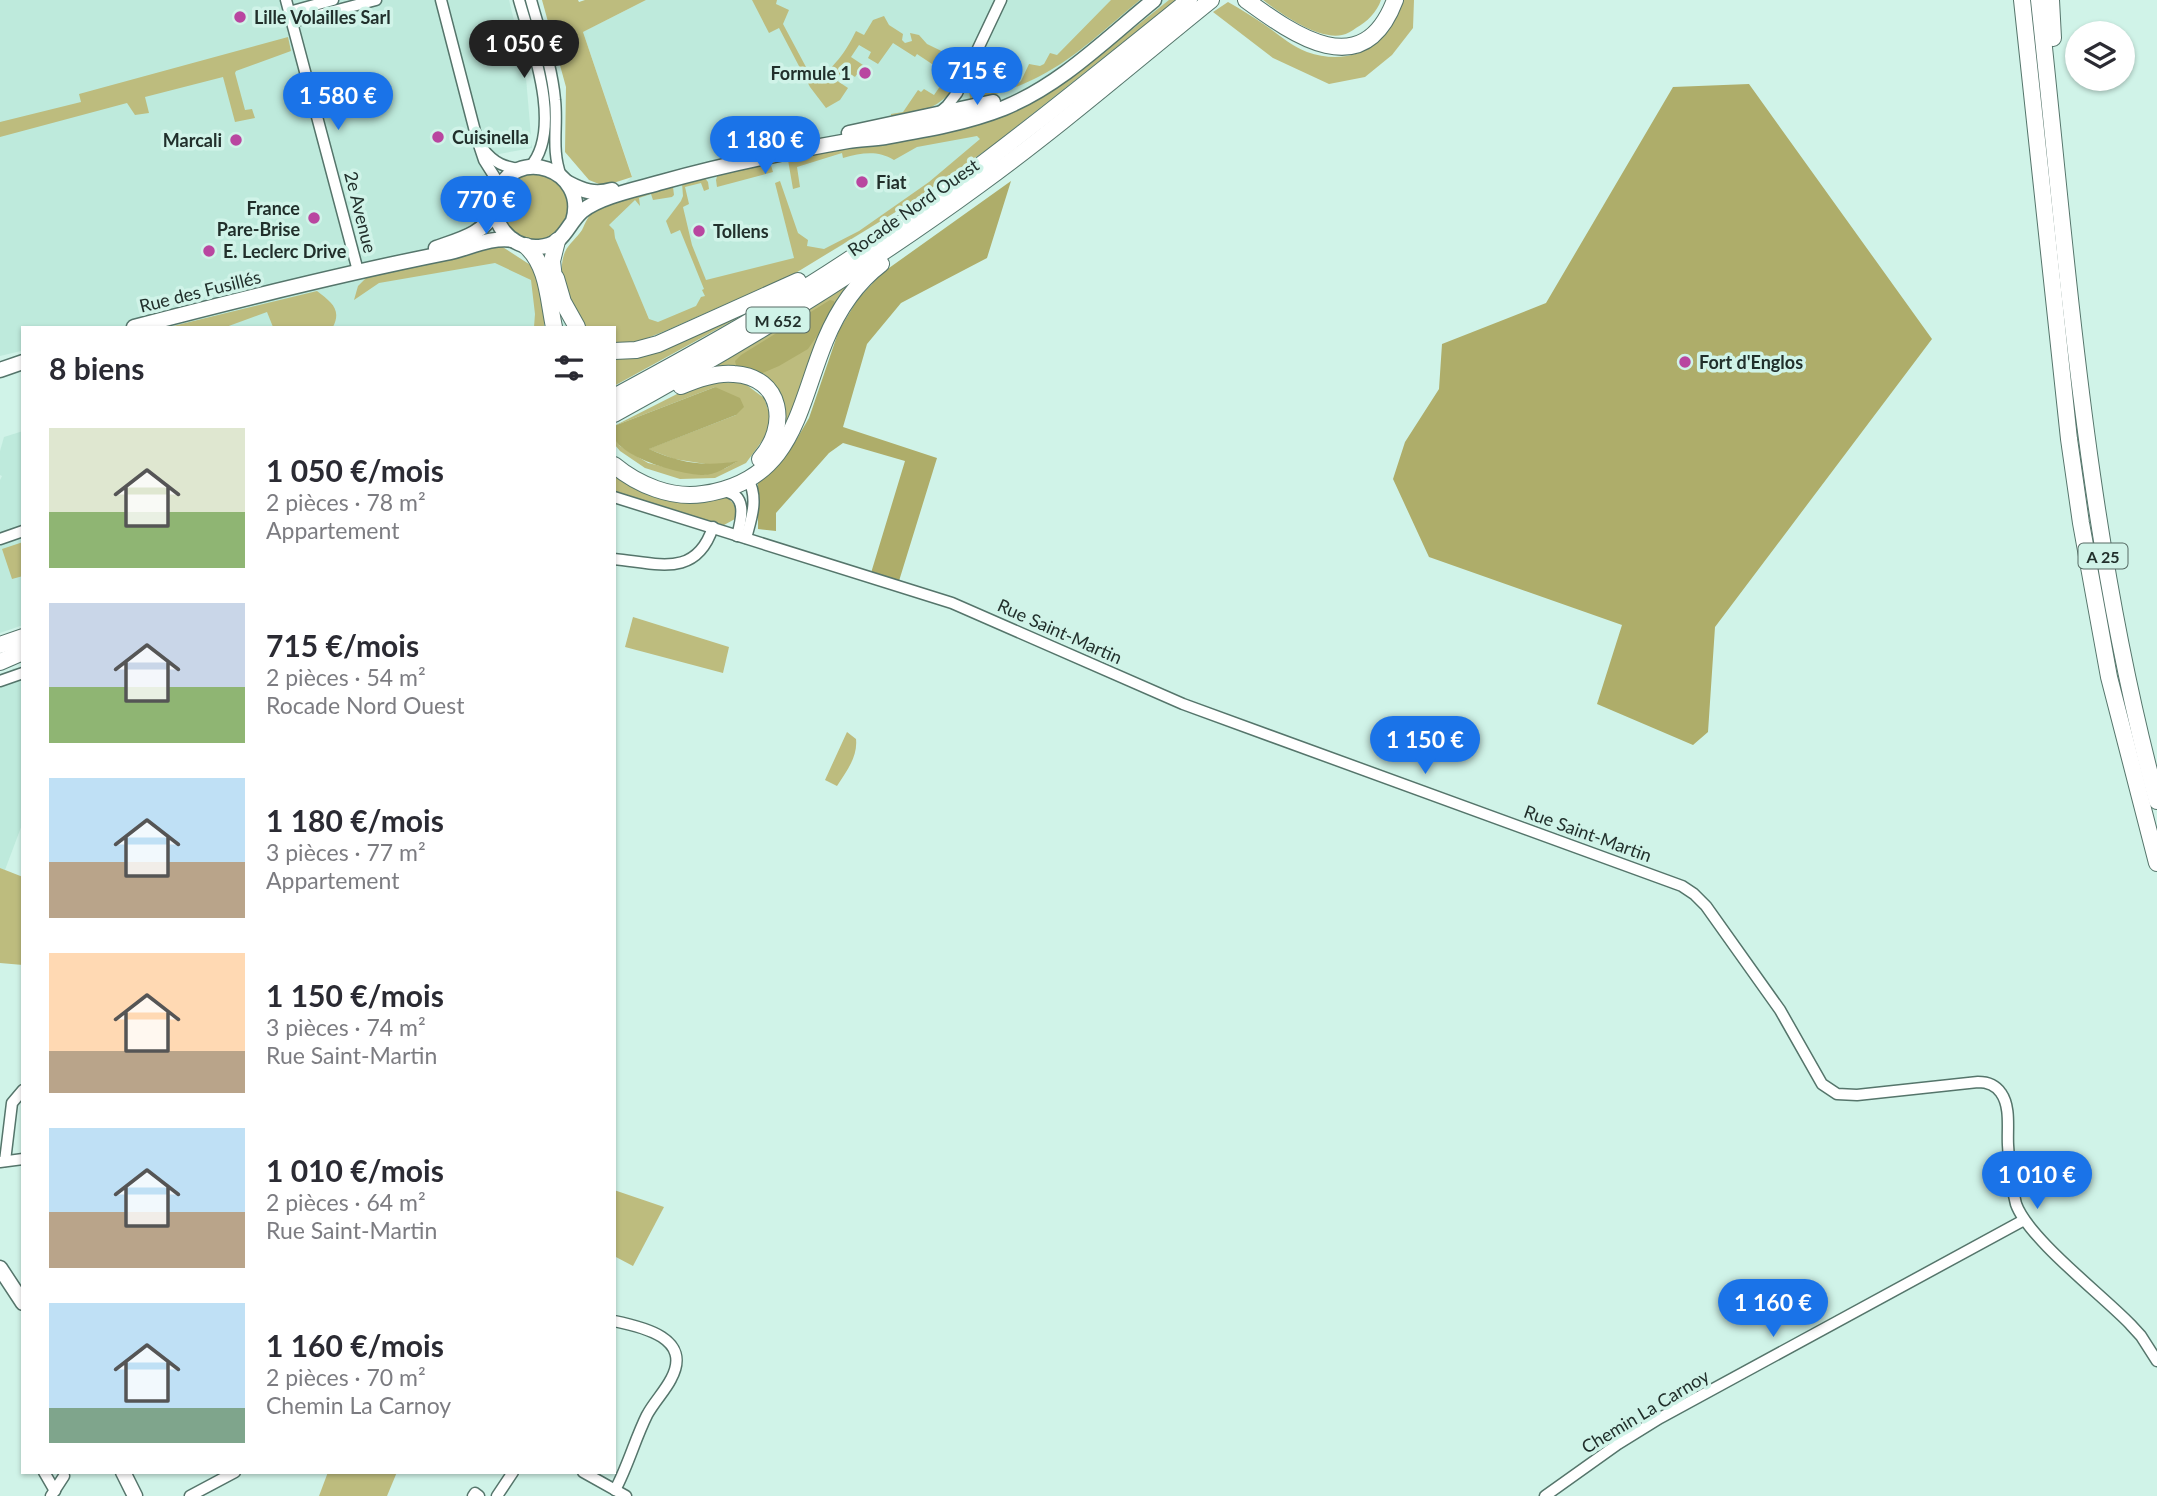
<!DOCTYPE html>
<html lang="fr">
<meta charset="utf-8">
<style>
:root{--surface:#fff;--page:#f2f2f3;--text:#2b2b33;--muted:#7c7c81;--accent:#1a73e8}
body{margin:0;font-family:Lato,sans-serif;background:var(--page);color:var(--text);height:100vh;display:flex;flex-direction:column;font-size:26px;white-space:nowrap}
*{box-sizing:border-box;margin:0}
p{font-size:23px;color:var(--muted)}
.icon{flex:none;width:38px;height:38px;fill:none;stroke:currentColor;stroke-width:2;stroke-linecap:round;stroke-linejoin:round}
.map{position:relative;flex:1;overflow:hidden}
.sheet{position:absolute;left:21px;top:326px;width:595px;height:1148px;display:flex;flex-direction:column;background:var(--surface);border-radius:0px;box-shadow:0 2px 5px #0004}
.sheet>*{flex:none}
.fabs{position:absolute;left:2065px;top:21px;display:grid;gap:14px}
.fabs a{display:grid;place-items:center;width:70px;height:70px;border-radius:50%;background:var(--surface);box-shadow:0 2px 5px #0004;font-size:35px}
.price{position:absolute;translate:-50% -60px;padding:0 16px;border-radius:24px;background:var(--accent);color:#fff;font-size:23px;line-height:46px;filter:drop-shadow(0 2px 4px #0008)}
.price::after{content:'';position:absolute;left:50%;top:42px;width:21px;height:16px;margin-left:-10px;background:inherit;clip-path:polygon(0 0,100% 0,50% 100%)}
.price.on{background:#222;color:#fff}
ul{padding:0;list-style:none}
li{display:flex;align-items:center;gap:21px;height:175px;padding:0 28px}
li span{display:grid;place-items:center;flex:none;width:196px;height:140px;border-radius:0px;color:#555}
li>.icon{margin-inline-start:auto}
span .icon{width:84px;height:84px;fill:#fffc;stroke-width:1}
li b{font-size:30px}
h2{display:flex;justify-content:space-between;align-items:center;height:84px;padding:0 28px;font-size:30px}
.map>svg:first-child{display:block}
.built{fill:#beeadc}
.green{fill:#bdbc7e}
.forest{fill:#aead6a}
.lines{fill:none;stroke-linecap:round;stroke-linejoin:round}
.minor-casing{stroke:#55756b;stroke-width:13}
.major-casing{stroke:#55756b;stroke-width:17}
.highway-casing{stroke:#55756b;stroke-width:18}
.minor{stroke:#fff;stroke-width:10}
.major{stroke:#fff;stroke-width:14}
.highway{stroke:#fff;stroke-width:16}
.poi-dot{fill:#b946a0;stroke:#d0f3e8;stroke-width:2.5}
.labels{text-anchor:middle;dominant-baseline:central;stroke-width:7;stroke-linejoin:round;paint-order:stroke}
.shield{fill:#d0f3e8;stroke:#566a64;stroke-width:2}
.shield-label{font-size:16px;font-weight:bold;fill:#212f2b}
.poi-label{font-size:18px;font-weight:bold;fill:#212f2b;stroke:#d0f3e8;text-anchor:start}
.street-label{font-size:18px;fill:#212f2b;stroke:#d0f3e8}
</style>
<div class="map">
<svg width="2157" height="1496" viewBox="0 0 2157 1496">
<rect width="100%" height="100%" fill="#d0f3e8"/>
<g class="built">
<path d="M0 0H509L525 66 532 148 499 154 488 172 489 218 494 244 501 246 535 268H563L583 327H23V359L21 351 0 356Z"/>
<path d="M646 0H1177L992 146 907 205 839 247 660 343 600 208 605 205 632 176 583 32Z"/>
<path d="M23 431V625L0 633V480L2 476 0 475V451L4 437Z"/>
<path d="M14 668 23 670V822L5 870 0 868V677Z"/>
</g>
<g class="green">
<path d="M542 0H578L579 2 585 0H646L583 32 632 177 604 186 589 180 565 152 566 87Z"/>
<path d="M752 0H777L776 4 789 10 783 24 814 82C835 66 844 55 856 31L864 35 873 20 884 16 889 25 903 34 902 40 905 43 912 41 910 33 919 35 927 44 962 61 965 55 968 56 953 90 943 83 945 78 950 81 954 74 937 63 935 66 917 54 915 57 893 43 878 64 868 58 871 52 859 45 851 57 863 65 855 77 843 69 836 80 848 88 840 100 826 108 810 87 779 28 769 33Z"/>
<path d="M1111 0H1140C1108 26 1077 57 1040 76 1019 87 997 94 974 101L970 99 969 89 978 66 984 75 1008 87 1011 81 1017 84 1021 81 1029 64 1040 66 1044 64 1050 53 1057 55Z"/>
<path d="M1169 0H1176L992 146 907 205 794 274 665 331 640 341 614 344V327H585C571 308 555 275 565 252 569 243 577 238 582 230 586 222 588 214 597 209 617 198 647 192 669 186L673 187 674 195 672 197 653 200 651 194 639 198 640 206 635 200 609 225 614 230 615 238 649 319 658 322 696 306 701 297 705 296 702 290 704 289 680 230 671 234 666 221 681 201 683 196 682 183 704 177 708 182 709 189 704 191 701 183 685 187 689 204 683 207 692 245 706 280 794 258 775 183 780 181 798 233 808 240 807 246 824 249 859 231 929 182 980 139 977 136 917 147 894 160C877 150 862 153 843 158L842 153 797 167 800 187 793 189 788 160 841 148 972 127 1025 106 1075 75Z"/>
<path d="M1263 0H1381C1377 12 1367 22 1356 28 1352 31 1347 34 1342 35 1318 40 1281 14 1263 0Z"/>
<path d="M1403 0H1414L1413 28 1392 55 1365 77 1329 84 1273 58 1213 12 1228 2C1241 9 1253 17 1265 25 1278 34 1291 46 1307 52 1352 68 1391 45 1403 0Z"/>
<path d="M288 37 291 51 236 71 235 73 245 110 252 109 255 118 235 122 223 77 145 97 149 113 135 115 127 103 0 137V122L81 102 79 94Z"/>
<path d="M941 85 951 92C933 111 916 113 891 118V114L903 112 918 90 921 92 924 89 934 95Z"/>
<path d="M770 162 773 172 717 187 716 180 718 173Z"/>
<circle cx="535" cy="207" r="33"/>
<path d="M494 245 501 246 535 268 544 312V327H534L535 314 531 280 495 263 379 283 354 300 358 286 367 277 470 255Z"/>
<path d="M857 278 793 420 773 452 770 386 707 372Z"/>
<path d="M317 291C331 302 342 309 333 327H273L267 312 226 327H169Z"/>
<path d="M754 309 614 386V356Z"/>
<path d="M708 382 744 383 764 398 771 418 765 437 746 463 715 478 680 479 645 468 620 451 614 444V437L620 446 648 463 678 470 704 475 726 468 736 462 712 465 674 459 648 449 736 415 715 387 614 426 679 393Z"/>
<path d="M614 473C634 492 665 503 692 502 703 502 714 497 726 497 734 502 737 508 735 519L724 525 614 493Z"/>
<path d="M23 542V576L12 579 2 549Z"/>
<path d="M633 617 729 647 723 673 625 647Z"/>
<path d="M847 732 856 739C858 757 846 772 837 786L825 780Z"/>
<path d="M0 868 23 877V965L0 963Z"/>
<path d="M614 1190 664 1207 633 1266 614 1256Z"/>
<path d="M328 1472H397L387 1496H319Z"/>
</g>
<g class="forest">
<path d="M1749 84 1932 339 1715 627 1708 732 1693 745 1597 704 1622 625 1429 557 1393 479 1405 442 1439 389 1442 344 1546 303 1673 87Z"/>
<path d="M1011 181 987 258 901 303 867 344 843 427 937 458 899 581 871 573 905 461 843 443 829 453 776 513V531L758 529V483L795 442 809 418 839 330 858 299 882 273Z"/>
<path d="M830 300 834 301V306L819 333 808 349 779 366 760 374 737 369 735 361 741 355Z"/>
<path d="M715 387 740 398 744 407 736 415 649 449C680 463 704 467 738 461 728 467 715 475 703 475 683 475 621 458 614 437 614 436 614 427 614 426Z"/>
</g>
<g class="lines">
<defs>
<g id="minor">
<path d="M286 0 358 271"/>
<path d="M441 0 477 139 484 160 496 179 498 192"/>
<path d="M519 0C531 43 564 129 530 167"/>
<path d="M531 0C540 33 552 66 555 100 558 126 551 150 561 176"/>
<path d="M289 12 333 0"/>
<path d="M292 22 376 0"/>
<path d="M939 113 947 106 957 93 1001 0"/>
<path d="M483 149C494 163 505 168 523 169"/>
<path d="M722 491C748 493 742 518 737 536"/>
<path d="M614 497 952 603 1183 704 1682 886 1694 894 1706 906 1780 1010 1822 1084 1837 1094 1857 1095 1978 1082C1987 1082 1995 1084 2001 1093 2011 1107 2007 1129 2008 1145 2009 1165 2011 1185 2016 1204 2028 1238 2102 1295 2130 1324L2141 1336 2157 1361"/>
<path d="M746 538C751 519 759 499 748 479"/>
<path d="M0 539 23 531"/>
<path d="M614 559C657 563 696 579 713 527"/>
<path d="M0 681 23 673"/>
<path d="M5 1161 12 1103 23 1090"/>
<path d="M0 1162 23 1159"/>
<path d="M614 1321C643 1327 693 1338 671 1379 665 1391 654 1402 647 1415 635 1439 628 1466 615 1490"/>
<path d="M44 1472 55 1491"/>
<path d="M583 1472 626 1496"/>
<path d="M51 1496 64 1476"/>
<path d="M190 1496 235 1472"/>
<path d="M473 1496 475 1493 479 1496"/>
<path d="M497 1496 513 1472"/>
<path d="M1545 1496 1618 1444 1660 1418 2024 1220"/>
</g>
<g id="major">
<path d="M849 133 993 102"/>
<path d="M568 183C583 191 595 195 612 190"/>
<path d="M573 221C589 169 514 144 497 194 488 221 510 249 539 247 565 245 566 225 582 211 601 196 638 189 662 182 722 165 786 152 848 141 860 139 873 139 885 137 925 130 966 123 1004 108 1062 84 1106 39 1154 0"/>
<path d="M436 248C459 240 486 234 495 209"/>
<path d="M134 327C237 300 341 274 446 253 467 249 491 236 513 240"/>
<path d="M0 370 23 362"/>
<path d="M0 1268 23 1303"/>
<path d="M123 1472 135 1496"/>
</g>
<g id="highway">
<path d="M1246 0C1294 35 1363 85 1395 0"/>
<path d="M2022 0 2069 439 2081 523 2109 677 2157 863"/>
<path d="M2039 0C2068 268 2086 539 2157 801"/>
<path d="M2051 0 2053 38"/>
<path d="M526 246C548 266 548 299 554 327"/>
<path d="M556 278 563 302 577 327"/>
<path d="M555 287 552 261 557 241"/>
<path d="M614 351 636 350 658 344 798 281"/>
<path d="M681 386C697 379 716 372 734 374 783 377 789 427 760 459"/>
<path d="M614 397C709 346 803 293 891 231 994 158 1091 79 1189 0"/>
<path d="M614 414C740 345 863 270 979 185 1059 127 1134 62 1211 0"/>
<path d="M614 465C638 485 672 499 703 494 793 481 797 410 825 341 837 312 856 283 881 264"/>
<path d="M0 645 23 637"/>
<path d="M0 662 23 652"/>
</g>
</defs>
<use href="#minor" class="minor-casing"/>
<use href="#major" class="major-casing"/>
<use href="#highway" class="highway-casing"/>
<use href="#minor" class="minor"/>
<use href="#major" class="major"/>
<use href="#highway" class="highway"/>
</g>
<g class="poi-dot">
<circle cx="240" cy="17" r="7"/>
<circle cx="865" cy="73" r="7"/>
<circle cx="438" cy="137" r="7"/>
<circle cx="236" cy="140" r="7"/>
<circle cx="862" cy="182" r="7"/>
<circle cx="314" cy="218" r="7"/>
<circle cx="699" cy="231" r="7"/>
<circle cx="209" cy="251" r="7"/>
<circle cx="1685" cy="362" r="7"/>
</g>
<g class="labels">
<g class="shield">
<rect x="746.5" y="307.5" width="63" height="25" rx="5"/>
<rect x="2078.5" y="543.5" width="49" height="25" rx="5"/>
</g>
<g class="shield-label">
<text x="778" y="320">M 652</text>
<text x="2103" y="556">A 25</text>
</g>
<g class="poi-label">
<text x="254" y="17">Lille Volailles Sarl</text>
<text x="851" y="73" text-anchor="end">Formule 1</text>
<text x="452" y="137">Cuisinella</text>
<text x="222" y="140" text-anchor="end">Marcali</text>
<text x="876" y="182">Fiat</text>
<text x="300" y="208" text-anchor="end">France<tspan x="300" dy="21">Pare-Brise</tspan></text>
<text x="713" y="231">Tollens</text>
<text x="223" y="251">E. Leclerc Drive</text>
<text x="1699" y="362">Fort d'Englos</text>
</g>
<g class="street-label">
<text transform="translate(913 207) rotate(-35)">Rocade Nord Ouest</text>
<text transform="translate(361 212) rotate(76)">2e Avenue</text>
<text transform="translate(200 291) rotate(-14)">Rue des Fusillés</text>
<text transform="translate(1060 631) rotate(24)">Rue Saint-Martin</text>
<text transform="translate(1588 833) rotate(20)">Rue Saint-Martin</text>
<text transform="translate(1645 1411) rotate(-31)">Chemin La Carnoy</text>
</g>
</g>
</svg>
<div class="fabs">
<a><svg class="icon" aria-label="layers" viewBox="0 0 24 24"><path d="M12 4l9 5-9 5-9-5zM3 14l9 5 9-5"/></svg></a>
</div>
<b class="price on" style="left:524px;top:80px">1 050 €</b>
<b class="price" style="left:977px;top:107px">715 €</b>
<b class="price" style="left:338px;top:132px">1 580 €</b>
<b class="price" style="left:765px;top:176px">1 180 €</b>
<b class="price" style="left:486px;top:236px">770 €</b>
<b class="price" style="left:1425px;top:776px">1 150 €</b>
<b class="price" style="left:2037px;top:1211px">1 010 €</b>
<b class="price" style="left:1773px;top:1339px">1 160 €</b>
<section class="sheet">
<h2>8 biens<svg class="icon" aria-label="filters" viewBox="0 0 24 24"><path d="M4 7h16M4 17h16"/><circle cx="9" cy="7" r="2"/><circle cx="15" cy="17" r="2"/></svg></h2>
<ul>
<li><span style="background:linear-gradient(#dfe7d0 60%,#8fb573 0)"><svg class="icon" aria-label="home" viewBox="0 0 24 24"><path d="M3 11l9-7 9 7M6 9v11h12V9"/></svg></span><div><b>1 050 €/mois</b><p>2 pièces · 78 m²</p><p>Appartement</p></div></li>
<li><span style="background:linear-gradient(#c9d6e8 60%,#8fb573 0)"><svg class="icon" aria-label="home" viewBox="0 0 24 24"><path d="M3 11l9-7 9 7M6 9v11h12V9"/></svg></span><div><b>715 €/mois</b><p>2 pièces · 54 m²</p><p>Rocade Nord Ouest</p></div></li>
<li><span style="background:linear-gradient(#bfe0f5 60%,#b9a48a 0)"><svg class="icon" aria-label="home" viewBox="0 0 24 24"><path d="M3 11l9-7 9 7M6 9v11h12V9"/></svg></span><div><b>1 180 €/mois</b><p>3 pièces · 77 m²</p><p>Appartement</p></div></li>
<li><span style="background:linear-gradient(#ffd9b3 70%,#b9a48a 0)"><svg class="icon" aria-label="home" viewBox="0 0 24 24"><path d="M3 11l9-7 9 7M6 9v11h12V9"/></svg></span><div><b>1 150 €/mois</b><p>3 pièces · 74 m²</p><p>Rue Saint-Martin</p></div></li>
<li><span style="background:linear-gradient(#bfe0f5 60%,#b9a48a 0)"><svg class="icon" aria-label="home" viewBox="0 0 24 24"><path d="M3 11l9-7 9 7M6 9v11h12V9"/></svg></span><div><b>1 010 €/mois</b><p>2 pièces · 64 m²</p><p>Rue Saint-Martin</p></div></li>
<li><span style="background:linear-gradient(#bfe0f5 75%,#7fa58c 0)"><svg class="icon" aria-label="home" viewBox="0 0 24 24"><path d="M3 11l9-7 9 7M6 9v11h12V9"/></svg></span><div><b>1 160 €/mois</b><p>2 pièces · 70 m²</p><p>Chemin La Carnoy</p></div></li>
</ul>
</section>
</div>
